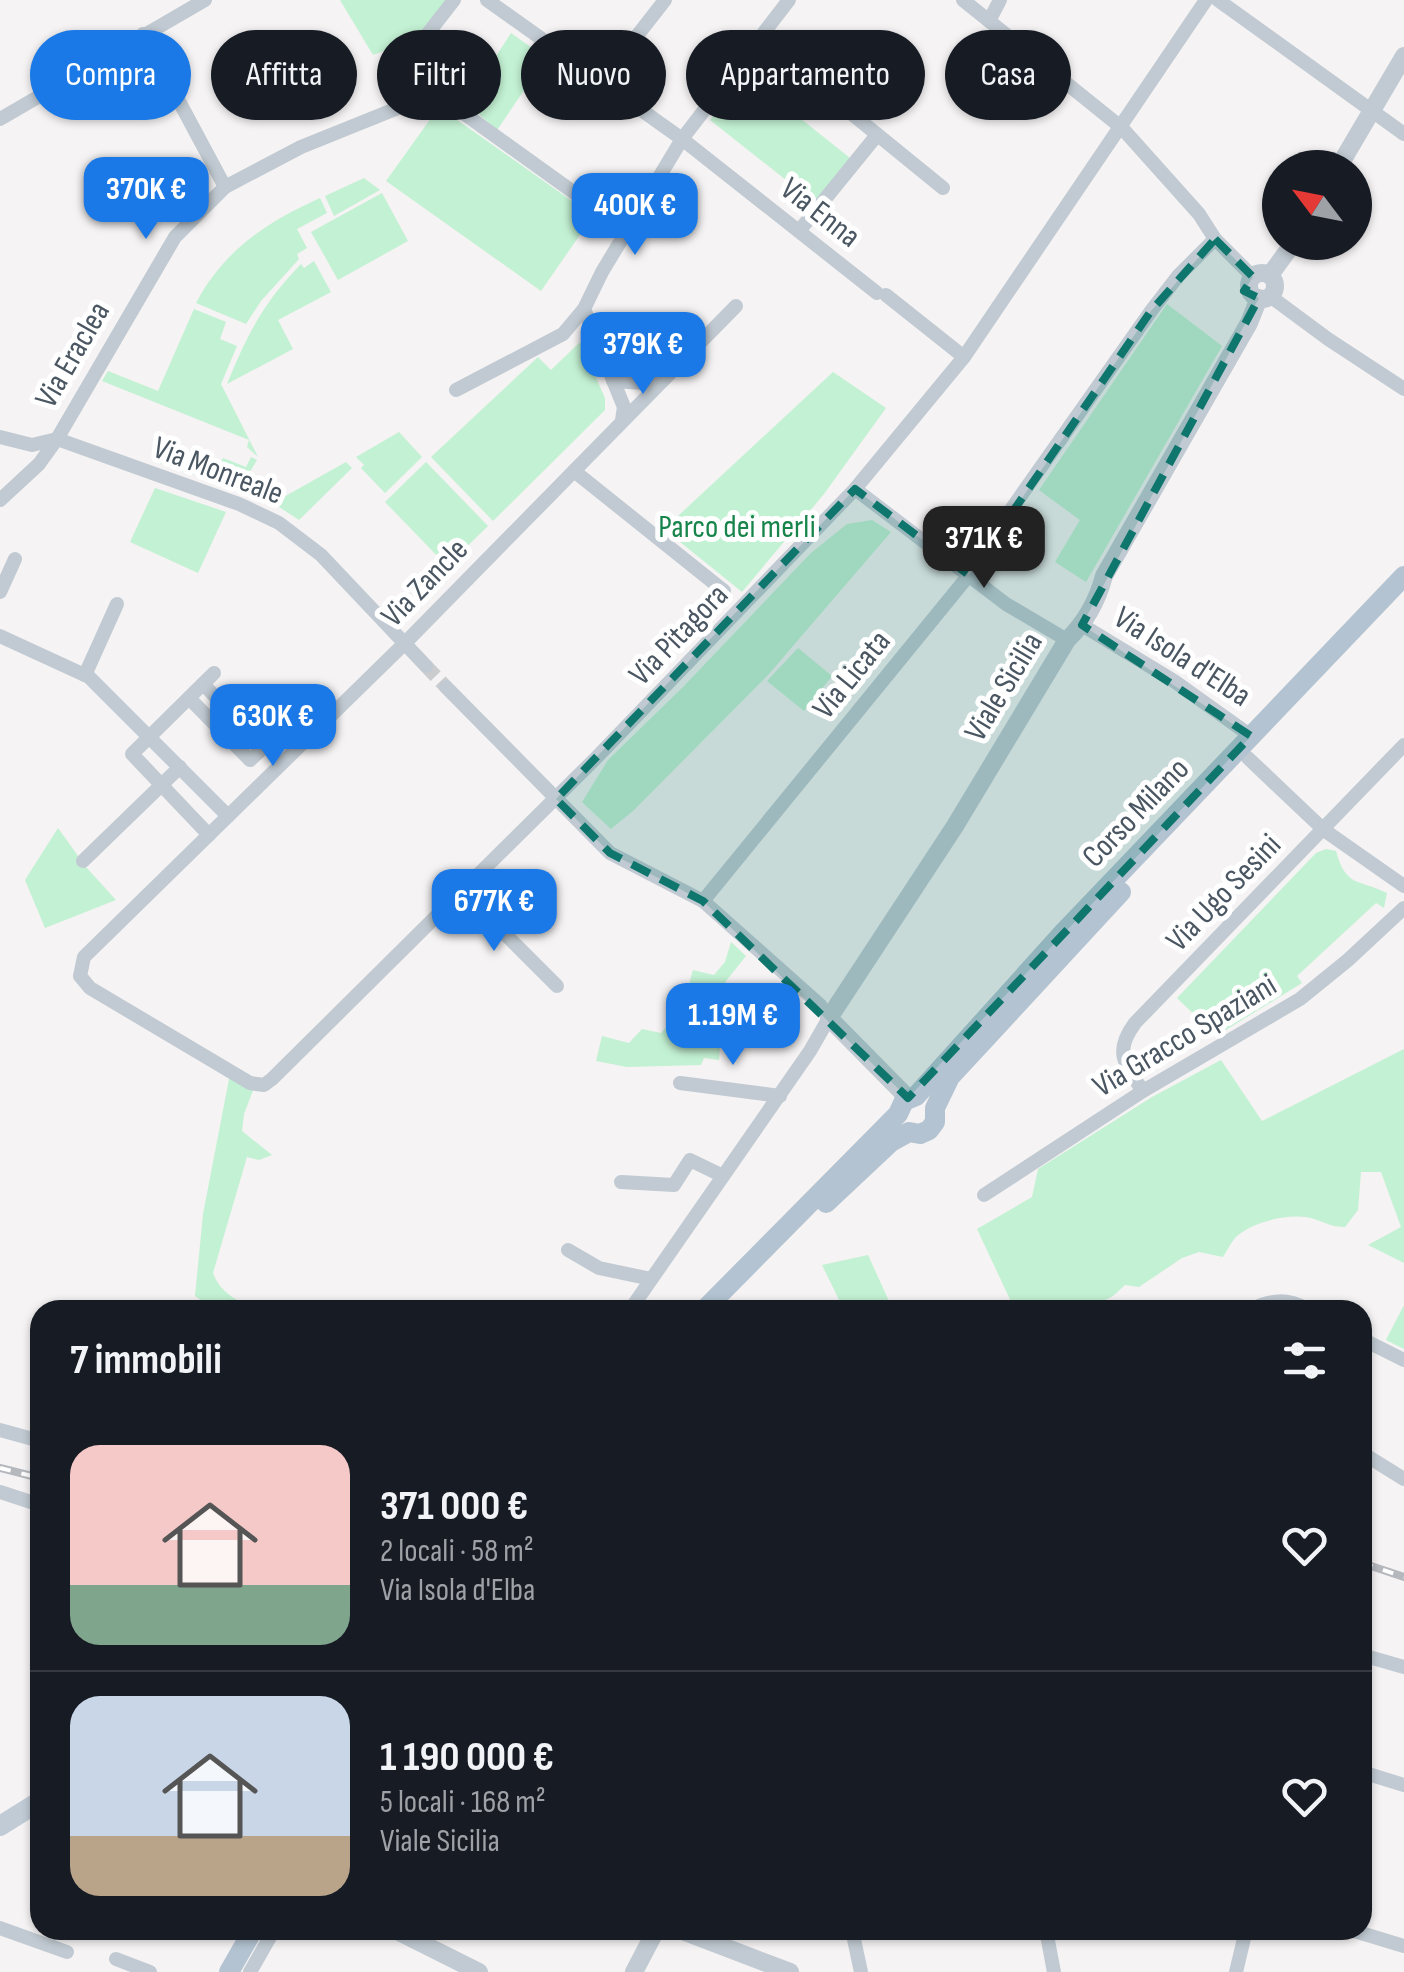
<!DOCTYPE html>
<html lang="it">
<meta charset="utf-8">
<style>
:root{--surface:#171b24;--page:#242831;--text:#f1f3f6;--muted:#9ea1a6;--line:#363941;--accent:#1a79e7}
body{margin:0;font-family:"Sofia Sans Condensed",sans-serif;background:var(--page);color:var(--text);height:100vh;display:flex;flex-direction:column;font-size:38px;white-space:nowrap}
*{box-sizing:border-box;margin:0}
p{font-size:32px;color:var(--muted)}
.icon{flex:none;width:55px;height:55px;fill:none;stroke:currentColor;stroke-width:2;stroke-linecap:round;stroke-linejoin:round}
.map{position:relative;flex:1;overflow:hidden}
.sheet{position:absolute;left:30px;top:1300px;width:1342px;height:640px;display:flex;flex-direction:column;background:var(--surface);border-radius:30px;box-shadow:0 2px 8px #0004}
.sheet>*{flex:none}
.hud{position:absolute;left:30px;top:30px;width:1345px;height:90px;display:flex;gap:20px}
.needle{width:65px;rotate:302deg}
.buttons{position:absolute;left:1262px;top:150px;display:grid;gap:20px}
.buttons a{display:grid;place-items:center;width:110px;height:110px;border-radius:50%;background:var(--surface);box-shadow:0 2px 8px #0004;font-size:50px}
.price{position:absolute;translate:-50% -85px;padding:0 22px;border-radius:20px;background:var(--accent);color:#fff;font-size:32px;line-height:65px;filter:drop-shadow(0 2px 5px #0008)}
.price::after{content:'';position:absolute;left:50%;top:60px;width:30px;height:22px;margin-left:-15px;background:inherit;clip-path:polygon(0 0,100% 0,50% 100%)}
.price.on{background:#222;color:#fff}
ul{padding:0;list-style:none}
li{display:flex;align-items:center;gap:30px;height:250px;padding:0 40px}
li+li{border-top:2px solid var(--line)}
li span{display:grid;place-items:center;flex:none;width:280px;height:200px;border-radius:30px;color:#555}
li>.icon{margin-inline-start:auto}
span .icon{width:120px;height:120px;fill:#fffc;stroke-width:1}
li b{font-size:42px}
h2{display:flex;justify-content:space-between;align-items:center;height:120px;padding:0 40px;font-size:42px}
.pill{padding:0 35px;border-radius:45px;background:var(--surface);box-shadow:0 2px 8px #0004;font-size:35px;line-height:90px}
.pill.on{background:var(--accent);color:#fff}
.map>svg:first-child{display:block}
.green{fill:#c3f1d3}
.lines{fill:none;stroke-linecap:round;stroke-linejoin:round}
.minor-tunnel{stroke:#caccce;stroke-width:14;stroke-dasharray:14 7;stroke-linecap:butt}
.minor{stroke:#c1cad2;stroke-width:14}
.tertiary{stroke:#c1cad2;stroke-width:18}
.secondary{stroke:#c1cbd6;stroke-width:20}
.primary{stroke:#b3c3d1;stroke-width:20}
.rail-casing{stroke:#b5b8bd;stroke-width:8}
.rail{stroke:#fff;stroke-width:4;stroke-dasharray:11;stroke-linecap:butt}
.marked{fill:#0f766e;fill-opacity:0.2;stroke:#0f766e;stroke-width:8;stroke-dasharray:20 12;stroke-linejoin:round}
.labels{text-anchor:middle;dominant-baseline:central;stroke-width:10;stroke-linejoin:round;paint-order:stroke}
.street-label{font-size:32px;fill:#4a5661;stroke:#fff}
.park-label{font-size:32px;fill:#17854b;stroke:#fff}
</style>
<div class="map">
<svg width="1404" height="1972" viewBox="0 0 1404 1972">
<rect width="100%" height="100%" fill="#f5f3f3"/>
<g class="green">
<path d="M340 0H446L414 40 373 55Z"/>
<path d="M511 33 546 58 497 130 466 103Z"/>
<path d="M746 75 850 158 815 203 710 120Z"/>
<path d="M439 107 593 216 541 291 386 181Z"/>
<path d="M364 178 380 190 334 216 325 196Z"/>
<path d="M382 193 408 241 338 280 311 232Z"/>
<path d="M320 198 327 213 297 229 307 248 297 254 299 259 261 301 246 324 196 303C224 250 267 222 320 198Z"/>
<path d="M314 261 331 292 278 320 293 349 227 384C247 335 263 303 301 264L304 268Z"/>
<path d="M1167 304 1222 346 1086 582 1055 562 1080 520 1039 490Z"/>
<path d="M194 309 226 322 220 339 237 346 221 384 258 457 247 447 249 440 102 381 108 371 158 391Z"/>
<path d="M580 342 605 398V410L493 521 431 457 538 357 551 370Z"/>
<path d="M833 372 886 408 824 494 742 592 664 529Z"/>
<path d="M399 432 422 457 385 493 361 468 364 465 356 457Z"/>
<path d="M158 455 214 477 223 458 246 467 251 457 257 460 239 490 155 462Z"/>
<path d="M346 462 352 468 299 520 273 503Z"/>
<path d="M426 462 488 526 447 566 385 502Z"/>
<path d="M155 488 226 512 198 573 130 542Z"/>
<path d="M872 520 891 532 768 675 634 810 611 829 582 802 608 760 683 687 811 553 847 524Z"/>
<path d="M798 648 832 676 804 711 767 681Z"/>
<path d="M58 828 86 867 116 900 45 928 25 880Z"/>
<path d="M1326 849 1336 851C1346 888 1359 879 1387 893L1384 908 1376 903 1297 976 1302 983 1216 1036 1177 998 1316 853Z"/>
<path d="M731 942 746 956 726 981 716 1026 721 1027 719 1060 704 1058 701 1065 627 1067 596 1061 602 1036 629 1043 642 1029 661 1033 682 1010 693 970 714 975 725 962Z"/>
<path d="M1404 1049V1263L1368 1245 1401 1227 1381 1172H1361L1358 1210 1345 1227C1331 1227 1327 1223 1314 1219 1292 1212 1253 1221 1236 1237 1231 1242 1227 1251 1223 1257L1199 1252 1182 1258 1139 1287 1125 1285 1113 1296 1086 1310H1015L977 1229 1032 1197 1038 1169 1152 1097 1221 1060 1262 1121Z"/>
<path d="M230 1074 254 1088 244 1114 242 1131 272 1155 259 1160 247 1157 213 1273C221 1295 241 1303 262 1310H214L195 1296 203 1214Z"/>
<path d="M868 1255 893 1310H844L822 1265Z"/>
<path d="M1404 1305V1349L1386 1340Z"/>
</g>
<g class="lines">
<path class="minor-tunnel" d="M426 666 446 687"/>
<g class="minor">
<path d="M454 0 422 41 445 89 466 115 626 230"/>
<path d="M487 0 682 139 877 293"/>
<path d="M963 0 1122 128 1199 214 1215 239 1253 277"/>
<path d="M1218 0 1404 134"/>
<path d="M989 21 1000 0"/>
<path d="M143 34 225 187"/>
<path d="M762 37 782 57 943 188"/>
<path d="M601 82 665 0"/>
<path d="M0 119 205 0"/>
<path d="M799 231 877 135"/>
<path d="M886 295 964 357"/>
<path d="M1270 296 1328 339 1404 389"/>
<path d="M736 306 405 643 84 957 80 976 90 988 250 1083 264 1085 272 1079 594 760 855 489 964 357 1206 0"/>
<path d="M613 381 644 383 665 378"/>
<path d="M456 390 563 334 584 309"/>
<path d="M622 420 624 407 584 309 602 272 682 139 789 0"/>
<path d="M0 437 32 445 57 439"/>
<path d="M57 439 239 504 279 523 321 555 426 666"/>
<path d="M574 471 724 591"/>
<path d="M855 489 1006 604 1067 640"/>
<path d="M0 500 39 464 57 439 175 237 225 187 301 147 445 89"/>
<path d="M0 592 15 559"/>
<path d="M1082 625 1174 681 1251 736"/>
<path d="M0 636 89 677 228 816"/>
<path d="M85 675 117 604"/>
<path d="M446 687 610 853 703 901 820 1005 829 1018 810 1051 630 1310"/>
<path d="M189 698 250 760 264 747 203 684"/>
<path d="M1248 758 1324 830 1404 886"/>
<path d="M209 835 132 754 214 673"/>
<path d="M83 861 180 767"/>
<path d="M459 895 477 913 490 919 557 986"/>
<path d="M703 901 969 575 979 555 1151 311 1178 276 1215 239"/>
<path d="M680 1083 780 1096"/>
<path d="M1143 1091C1125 1064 1113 1053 1135 1023L1404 745"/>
<path d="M621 1182 674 1185 690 1160 723 1176"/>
<path d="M984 1195 1143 1091 1300 999 1348 960 1404 908"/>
<path d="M568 1250 599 1268 651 1279"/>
<path d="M1250 1310C1272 1299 1287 1298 1309 1310"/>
<path d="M1362 1339 1404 1360"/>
<path d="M0 1430 40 1441"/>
<path d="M1362 1453 1404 1479"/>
<path d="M0 1492 40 1505"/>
<path d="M1362 1655 1404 1667"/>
<path d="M1362 1772 1404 1785"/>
<path d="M0 1928 67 1952"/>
<path d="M852 1930 861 1972"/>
<path d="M1046 1930 1054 1972"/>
<path d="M1351 1930 1404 1946"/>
<path d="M116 1959 150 1972"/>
<path d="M250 1972 274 1930"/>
<path d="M1236 1972 1246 1930"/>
</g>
<g class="tertiary">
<path d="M1338 168 1404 56"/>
<circle cx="1262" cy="286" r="13"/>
<path d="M1270 275 1294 242"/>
<path d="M908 1098 829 1018 955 826 1067 640C1086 622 1097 602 1104 576L1249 323 1259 298"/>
<path d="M395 1930 479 1972"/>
<path d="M680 1930 790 1972"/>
<path d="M634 1972 656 1930"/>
</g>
<path class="secondary" d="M0 1826 40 1801"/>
<g class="primary">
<path d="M826 1203 891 1142 909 1132 920 1134 929 1130 935 1122V1108L950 1077 1121 892"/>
<path d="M704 1310 898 1114 904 1101 916 1096 1062 934 1404 576"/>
<path d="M229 1972 253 1930"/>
</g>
<defs>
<g id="rail">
<path d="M0 1468 40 1478"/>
<path d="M1362 1563 1404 1577"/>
</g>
</defs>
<use href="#rail" class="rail-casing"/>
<use href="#rail" class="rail"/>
</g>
<path class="marked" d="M1215 239 1253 277 1244 291 1259 298 1082 625 1251 736 908 1098 703 901 610 853 556 799 855 489 969 575 1151 311Z"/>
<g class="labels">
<g class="street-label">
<text transform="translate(820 213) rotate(38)">Via Enna</text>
<text transform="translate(73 355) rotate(-60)">Via Eraclea</text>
<text transform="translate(218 471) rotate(21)">Via Monreale</text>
<text transform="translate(425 583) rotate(-46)">Via Zancle</text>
<text transform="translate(679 635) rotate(-46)">Via Pitagora</text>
<text transform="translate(1182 657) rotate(33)">Via Isola d'Elba</text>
<text transform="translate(852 675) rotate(-51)">Via Licata</text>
<text transform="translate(1004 687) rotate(-59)">Viale Sicilia</text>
<text transform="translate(1136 813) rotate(-46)">Corso Milano</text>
<text transform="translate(1224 893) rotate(-46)">Via Ugo Sesini</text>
<text transform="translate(1185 1036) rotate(-31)">Via Gracco Spaziani</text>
</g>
<g class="park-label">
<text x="737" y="527">Parco dei merli</text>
</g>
</g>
</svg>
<div class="buttons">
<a><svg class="needle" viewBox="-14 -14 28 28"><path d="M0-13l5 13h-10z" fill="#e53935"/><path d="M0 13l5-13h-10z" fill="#9ea1a6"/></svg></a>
</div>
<b class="price" style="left:146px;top:242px">370K €</b>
<b class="price" style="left:635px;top:258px">400K €</b>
<b class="price" style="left:643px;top:397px">379K €</b>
<b class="price on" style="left:984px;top:591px">371K €</b>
<b class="price" style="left:273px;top:769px">630K €</b>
<b class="price" style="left:494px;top:954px">677K €</b>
<b class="price" style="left:733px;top:1068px">1.19M €</b>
<div class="hud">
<a class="pill on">Compra</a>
<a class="pill">Affitta</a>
<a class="pill">Filtri</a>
<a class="pill">Nuovo</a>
<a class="pill">Appartamento</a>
<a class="pill">Casa</a>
</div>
<section class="sheet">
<h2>7 immobili<svg class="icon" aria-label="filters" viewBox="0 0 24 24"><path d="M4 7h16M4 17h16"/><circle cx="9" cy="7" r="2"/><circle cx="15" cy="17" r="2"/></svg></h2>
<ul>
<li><span style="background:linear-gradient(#f6c9c9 70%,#7fa58c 0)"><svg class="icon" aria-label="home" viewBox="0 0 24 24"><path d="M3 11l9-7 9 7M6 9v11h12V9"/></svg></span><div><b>371 000 €</b><p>2 locali · 58 m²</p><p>Via Isola d'Elba</p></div><svg class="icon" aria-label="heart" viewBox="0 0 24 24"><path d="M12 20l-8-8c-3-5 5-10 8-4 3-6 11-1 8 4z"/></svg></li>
<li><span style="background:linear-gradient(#c9d6e8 70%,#b9a48a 0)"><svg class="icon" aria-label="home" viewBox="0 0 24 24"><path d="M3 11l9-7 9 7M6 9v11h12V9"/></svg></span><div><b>1 190 000 €</b><p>5 locali · 168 m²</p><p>Viale Sicilia</p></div><svg class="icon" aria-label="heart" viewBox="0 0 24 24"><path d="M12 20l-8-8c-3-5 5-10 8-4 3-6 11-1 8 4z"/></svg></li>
</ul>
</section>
</div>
